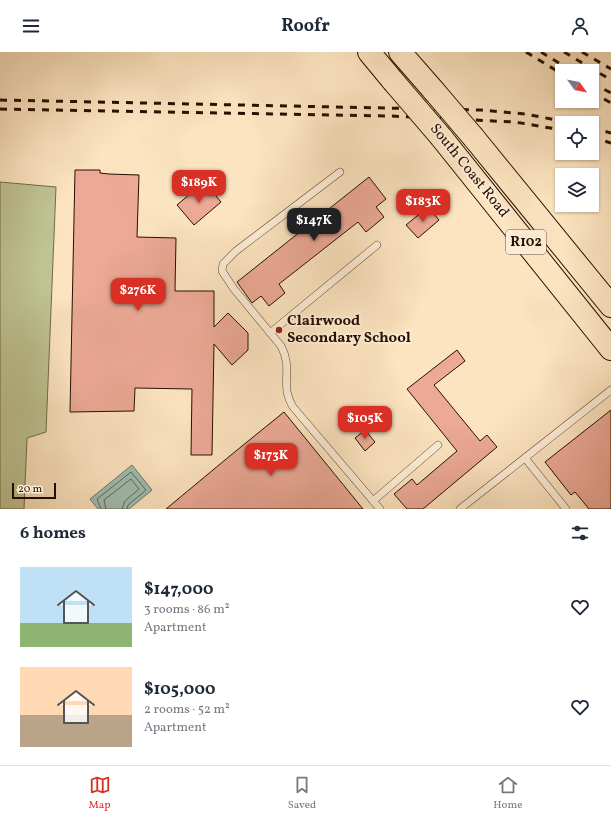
<!DOCTYPE html>
<meta charset="utf-8">
<style>
:root{--surface:#fff;--page:#f2f2f3;--text:#1f2937;--muted:#747a83;--line:#e0e1e3;--accent:#d93025}
body{margin:0;font-family:Vollkorn,serif;background:var(--page);color:var(--text);height:100vh;display:flex;flex-direction:column;font-size:15px;white-space:nowrap}
*{box-sizing:border-box;margin:0}
p{font-size:13px;color:var(--muted)}
.icon{flex:none;width:22px;height:22px;fill:none;stroke:currentColor;stroke-width:2;stroke-linecap:round;stroke-linejoin:round}
.map{position:relative;height:457px;overflow:hidden}
.details{display:flex;flex-direction:column;background:var(--surface);flex:1}
.details>*{flex:none}
.needle{width:26px;rotate:123deg}
.controls{position:absolute;left:555px;top:12px;display:grid;gap:8px}
.controls a{display:grid;place-items:center;width:44px;height:44px;border-radius:0px;background:var(--surface);box-shadow:0 1px 3px #0004;font-size:20px}
.scale{position:absolute;left:12px;bottom:10px;width:44px;box-sizing:border-box;padding-left:4px;border:2px solid #280e00;border-top:0;font-size:11px;line-height:14px;white-space:nowrap;color:#280e00;-webkit-text-stroke:3px #fdedd6;paint-order:stroke}
.price{position:absolute;translate:-50% -34px;padding:0 9px;border-radius:8px;background:var(--accent);color:#fff;font-size:13px;line-height:26px;filter:drop-shadow(0 1px 2px #0008)}
.price::after{content:'';position:absolute;left:50%;top:24px;width:12px;height:9px;margin-left:-6px;background:inherit;clip-path:polygon(0 0,100% 0,50% 100%)}
.price.current{background:#222;color:#fff}
ul{padding:0;list-style:none}
li{display:flex;align-items:center;gap:12px;height:100px;padding:0 20px}
li span{display:grid;place-items:center;flex:none;width:112px;height:80px;border-radius:0px;color:#555}
li>.icon{margin-inline-start:auto}
span .icon{width:48px;height:48px;fill:#fffc;stroke-width:1}
li b{font-size:17px}
h2{display:flex;justify-content:space-between;align-items:center;height:48px;padding:0 20px;font-size:17px}
header{display:flex;justify-content:space-between;align-items:center;height:52px;padding:0 20px;background:var(--surface);font-size:18px;font-weight:700}
.tab-bar{display:flex;justify-content:space-around;align-items:center;height:56px;border-top:1px solid var(--line);background:var(--surface);font-size:11px;color:var(--muted)}
.tab-bar a{display:grid;justify-items:center;gap:2px}
.tab-bar .current{color:var(--accent)}
.map>svg:first-child{display:block}
.green{fill:#bfc492;stroke:#746949}
.water{fill:#9fbfb2;stroke:#6f786b}
.lines{fill:none;stroke-linecap:round;stroke-linejoin:round}
.shore{stroke:#646659;stroke-width:1}
.building{fill:#eca996;stroke:#280e00}
.service-casing{stroke:#5d4430;stroke-width:8}
.trunk-casing{stroke:#280e00;stroke-width:24}
.service{stroke:#fdedd6;stroke-width:7}
.trunk{stroke:#fce4c0;stroke-width:22}
.rail{stroke:#280e00;stroke-width:3;stroke-dasharray:7 7;stroke-linecap:butt}
.trunk-bridge-casing{stroke:#280e00;stroke-width:24;stroke-linecap:butt}
.trunk-bridge{stroke:#fce4c0;stroke-width:22}
.poi-dot{fill:#8f2418;stroke:#fdedd6;stroke-width:1.5}
.labels{text-anchor:middle;dominant-baseline:central;stroke-width:4;stroke-linejoin:round;paint-order:stroke}
.shield{fill:#fdedd6;stroke:#685140;stroke-width:1}
.shield-label{font-size:14px;font-weight:bold;fill:#280e00}
.street-label{font-size:15px;fill:#280e00;stroke:#fdedd6}
.poi-label{font-size:15px;font-weight:bold;fill:#280e00;stroke:#fdedd6;text-anchor:start}
</style>
<header><svg class="icon" aria-label="menu" viewBox="0 0 24 24"><path d="M4 6h16M4 12h16M4 18h16"/></svg>Roofr<svg class="icon" aria-label="person" viewBox="0 0 24 24"><circle cx="12" cy="8" r="4"/><path d="M4 21q1-7 8-7t8 7"/></svg></header>
<div class="map">
<svg width="611" height="457" viewBox="0 0 611 457">
<rect width="100%" height="100%" fill="#fce4c0"/>
<filter id="stains"><feTurbulence type="fractalNoise" baseFrequency=".005" numOctaves="4"/><feColorMatrix values="0 0 0 0 .2 0 0 0 0 .09 0 0 0 0 .02 0 0 0 .5 -.17"/></filter>
<radialGradient id="worn" r=".72"><stop offset=".6" stop-color="#630" stop-opacity="0"/><stop offset="1" stop-color="#630" stop-opacity=".3"/></radialGradient>
<path class="green" d="M0 130 56 135 46 380 27 386 24 457H0Z"/>
<path class="water" d="M132 413 152 438 129 457H98L90 447Z"/>
<g class="lines">
<g class="shore">
<path d="M101 457 97 447 131 420 146 438 128 453 127 457"/>
<path d="M106 457 104 448 131 427 139 437 125 449 122 457"/>
</g>
</g>
<g class="building">
<path d="M75 118H100V121L109 122 139 123 137 185 176 186 175 239H214V275L228 261 248 281V298L232 313 214 292 212 403H191L192 337 135 336 134 359 70 360Z"/>
<path d="M369 125 386 147 376 155 384 165 366 180 358 170 279 232 285 241 269 254 261 244 252 251 237 230Z"/>
<path d="M204 130 221 150 194 173 177 153Z"/>
<path d="M428 155 439 168 418 186 406 173Z"/>
<path d="M457 298 465 309 434 333 480 389 487 383 497 395 423 457H407L394 442 412 427 417 433 457 399 407 337Z"/>
<path d="M611 358V457H589L575 440 571 443 545 410Z"/>
<path d="M284 360 363 457H166L231 403Z"/>
<path d="M365 378 375 390 365 399 355 386Z"/>
</g>
<g class="lines">
<defs>
<g id="service">
<path d="M340 120 236 199 223 212 222 219 234 237 281 294C294 318 279 332 293 355L380 457"/>
<path d="M270 281 377 193"/>
<path d="M525 406 566 457"/>
<path d="M373 449 438 393"/>
<path d="M460 457 611 338"/>
</g>
<g id="trunk">
<path d="M369 0 393 29"/>
<path d="M400 0 434 39"/>
<path d="M441 85 611 297"/>
<path d="M474 86 611 254"/>
</g>
</defs>
<use href="#service" class="service-casing"/>
<use href="#trunk" class="trunk-casing"/>
<use href="#service" class="service"/>
<use href="#trunk" class="trunk"/>
<g class="rail">
<path d="M526 0 562 22"/>
<path d="M541 0 572 19"/>
<path d="M564 0 611 28"/>
<path d="M582 0 611 17"/>
<path d="M592 31 611 41"/>
<path d="M592 40 611 51"/>
<path d="M0 48 481 58 525 62 572 71"/>
<path d="M0 57 390 64 515 70 562 78"/>
<path d="M592 76 611 81"/>
<path d="M592 85 611 91"/>
</g>
<defs>
<g id="trunk-bridge">
<path d="M393 29 441 85"/>
<path d="M434 39 474 86"/>
</g>
</defs>
<use href="#trunk-bridge" class="trunk-bridge-casing"/>
<use href="#trunk-bridge" class="trunk-bridge"/>
</g>
<circle class="poi-dot" cx="279" cy="278" r="4"/>
<g class="labels">
<rect class="shield" x="506" y="178" width="40" height="24" rx="3"/>
<g class="shield-label">
<text x="526" y="190">R102</text>
</g>
<g class="street-label">
<text transform="translate(469 119) rotate(51)">South Coast Road</text>
</g>
<g class="poi-label">
<text x="287" y="269">Clairwood<tspan x="287" dy="17">Secondary School</tspan></text>
</g>
</g>
<rect width="100%" height="100%" filter="url(#stains)"/>
<rect width="100%" height="100%" fill="url(#worn)"/>
</svg>
<div class="controls">
<a><svg class="needle" viewBox="-14 -14 28 28"><path d="M0-13l5 13h-10z" fill="#e53935"/><path d="M0 13l5-13h-10z" fill="#747a83"/></svg></a>
<a><svg class="icon" aria-label="locate" viewBox="0 0 24 24"><circle cx="12" cy="12" r="6"/><path d="M12 2v4M12 18v4M2 12h4M18 12h4"/></svg></a>
<a><svg class="icon" aria-label="layers" viewBox="0 0 24 24"><path d="M12 4l9 5-9 5-9-5zM3 14l9 5 9-5"/></svg></a>
</div>
<div class="scale">20 m</div>
<b class="price" style="left:199px;top:152px">$189K</b>
<b class="price" style="left:423px;top:171px">$183K</b>
<b class="price current" style="left:314px;top:190px">$147K</b>
<b class="price" style="left:138px;top:260px">$276K</b>
<b class="price" style="left:365px;top:388px">$105K</b>
<b class="price" style="left:271px;top:425px">$173K</b>
</div>
<section class="details">
<h2>6 homes<svg class="icon" aria-label="filters" viewBox="0 0 24 24"><path d="M4 7h16M4 17h16"/><circle cx="9" cy="7" r="2"/><circle cx="15" cy="17" r="2"/></svg></h2>
<ul>
<li><span style="background:linear-gradient(#bfe0f5 70%,#8fb573 0)"><svg class="icon" aria-label="home" viewBox="0 0 24 24"><path d="M3 11l9-7 9 7M6 9v11h12V9"/></svg></span><div><b>$147,000</b><p>3 rooms · 86 m²</p><p>Apartment</p></div><svg class="icon" aria-label="heart" viewBox="0 0 24 24"><path d="M12 20l-8-8c-3-5 5-10 8-4 3-6 11-1 8 4z"/></svg></li>
<li><span style="background:linear-gradient(#ffd9b3 60%,#b9a48a 0)"><svg class="icon" aria-label="home" viewBox="0 0 24 24"><path d="M3 11l9-7 9 7M6 9v11h12V9"/></svg></span><div><b>$105,000</b><p>2 rooms · 52 m²</p><p>Apartment</p></div><svg class="icon" aria-label="heart" viewBox="0 0 24 24"><path d="M12 20l-8-8c-3-5 5-10 8-4 3-6 11-1 8 4z"/></svg></li>
</ul>
</section>
<nav class="tab-bar">
<a class="current"><svg class="icon" aria-label="map" viewBox="0 0 24 24"><path d="M3 6l6-2 6 2 6-2v14l-6 2-6-2-6 2zM9 4v14M15 6v14"/></svg>Map</a>
<a><svg class="icon" aria-label="saved" viewBox="0 0 24 24"><path d="M7 4h10v16l-5-4-5 4z"/></svg>Saved</a>
<a><svg class="icon" aria-label="home" viewBox="0 0 24 24"><path d="M3 11l9-7 9 7M6 9v11h12V9"/></svg>Home</a>
</nav>
